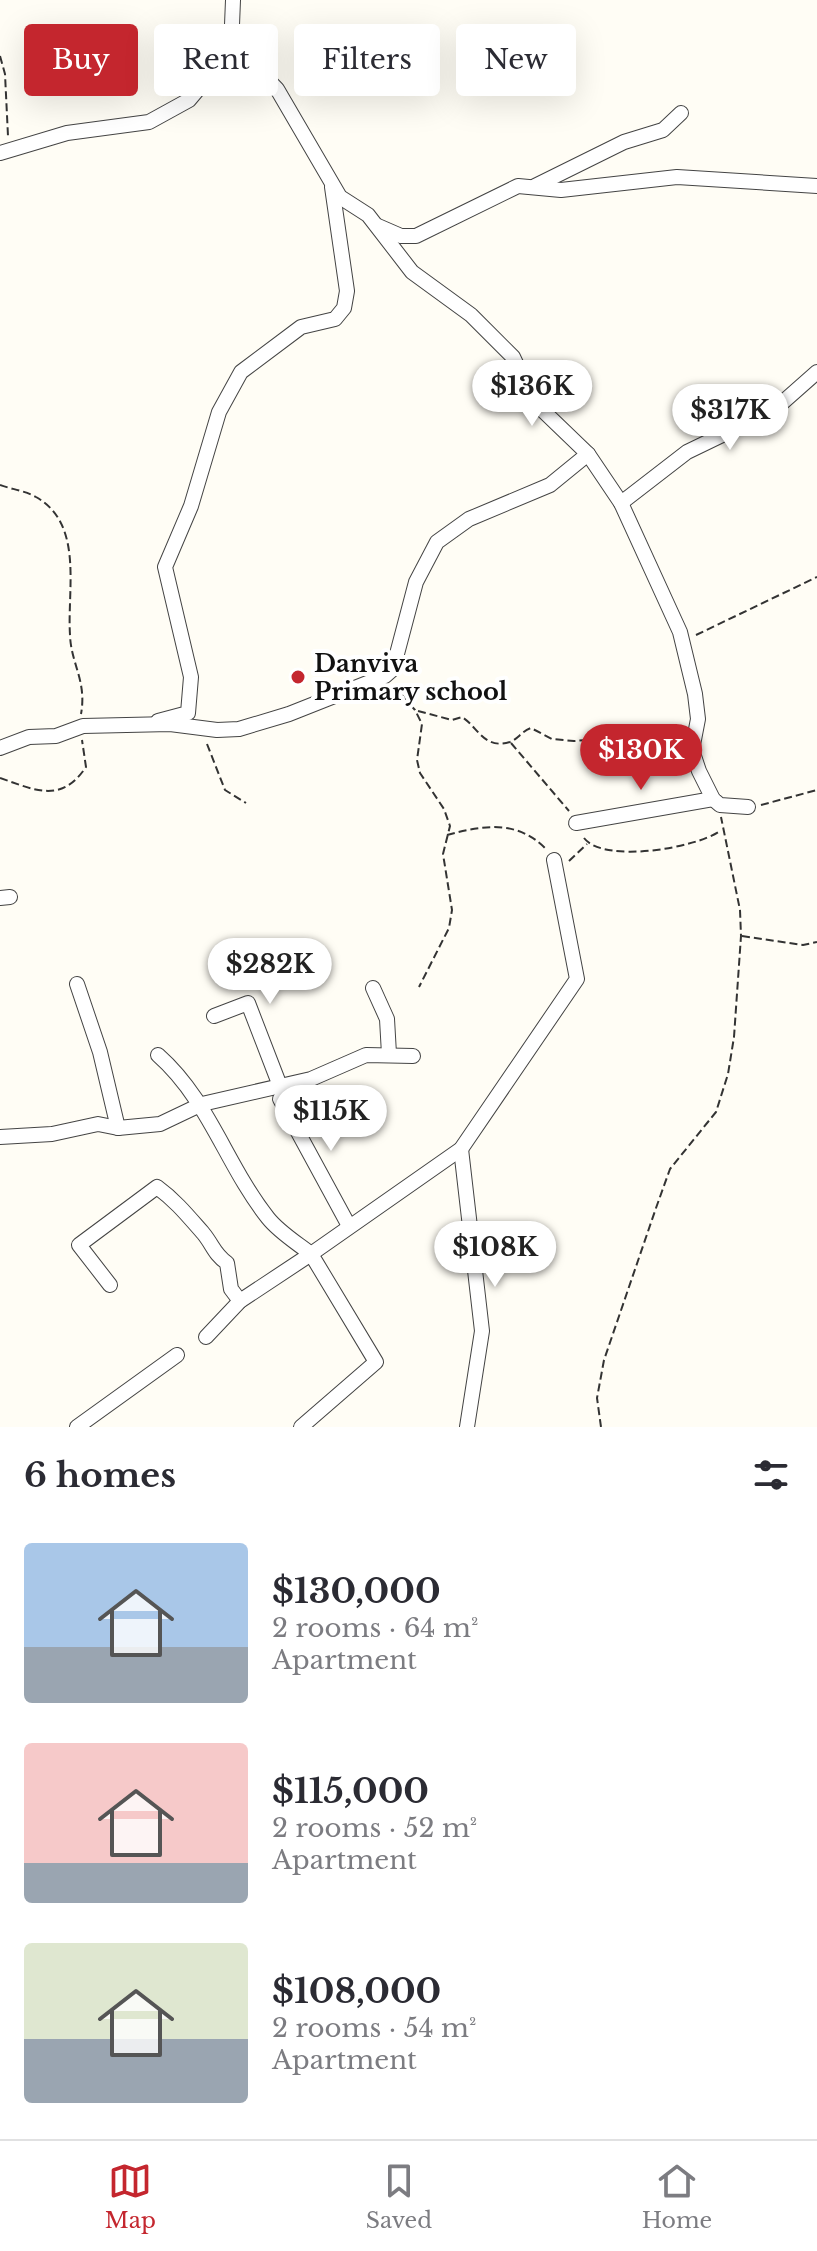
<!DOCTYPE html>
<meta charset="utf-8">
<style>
:root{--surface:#fff;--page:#f7f7f7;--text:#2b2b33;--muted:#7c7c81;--line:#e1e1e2;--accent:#c4262e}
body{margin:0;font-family:"Libre Baskerville",serif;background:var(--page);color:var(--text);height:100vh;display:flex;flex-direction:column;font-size:30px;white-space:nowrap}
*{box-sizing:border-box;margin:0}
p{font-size:26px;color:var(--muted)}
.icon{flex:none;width:44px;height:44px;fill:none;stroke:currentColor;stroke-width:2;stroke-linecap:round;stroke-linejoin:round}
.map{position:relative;height:1427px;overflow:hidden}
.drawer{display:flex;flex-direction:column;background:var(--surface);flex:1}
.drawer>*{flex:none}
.guide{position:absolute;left:24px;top:24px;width:770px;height:72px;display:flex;gap:16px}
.price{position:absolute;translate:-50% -68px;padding:0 18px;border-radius:28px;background:#fff;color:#222;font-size:26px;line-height:52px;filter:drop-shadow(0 2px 4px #0008)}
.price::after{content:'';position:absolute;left:50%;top:48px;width:24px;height:18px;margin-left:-12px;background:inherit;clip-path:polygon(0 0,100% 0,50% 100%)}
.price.selected{background:var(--accent);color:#fff}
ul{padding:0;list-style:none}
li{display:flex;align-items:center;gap:24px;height:200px;padding:0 24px}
li span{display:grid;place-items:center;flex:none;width:224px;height:160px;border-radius:8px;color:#555}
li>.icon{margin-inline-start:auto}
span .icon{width:96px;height:96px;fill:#fffc;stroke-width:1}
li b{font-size:34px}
h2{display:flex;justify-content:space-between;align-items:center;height:96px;padding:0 24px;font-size:34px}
.pill{padding:0 28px;border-radius:8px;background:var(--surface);box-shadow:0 8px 32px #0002;font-size:28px;line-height:72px}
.pill.selected{background:var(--accent);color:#fff}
.tabs{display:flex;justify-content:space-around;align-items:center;height:112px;border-top:2px solid var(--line);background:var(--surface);font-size:22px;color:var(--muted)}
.tabs a{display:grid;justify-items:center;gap:4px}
.tabs .selected{color:var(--accent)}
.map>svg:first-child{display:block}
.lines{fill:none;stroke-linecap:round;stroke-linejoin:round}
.minor-casing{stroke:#444;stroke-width:16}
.path{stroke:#333;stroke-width:2;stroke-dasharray:8 4;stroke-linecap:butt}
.minor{stroke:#fff;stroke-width:14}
.poi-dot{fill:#c4262e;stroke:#fff;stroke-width:3}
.labels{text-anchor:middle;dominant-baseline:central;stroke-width:8;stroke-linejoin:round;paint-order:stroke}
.poi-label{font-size:24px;font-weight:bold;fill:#111;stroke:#fff;text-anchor:start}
</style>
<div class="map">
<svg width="817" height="1427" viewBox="0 0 817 1427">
<rect width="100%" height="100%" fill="#fffdf5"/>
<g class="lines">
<defs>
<g id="minor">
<path d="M231 50 251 62 277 89 340 197 368 215 412 272 471 315 513 357 534 402 588 454 621 503 680 632 695 694 698 719 692 750 699 771 713 799 720 805 748 807"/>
<path d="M0 153 67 133 149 122 189 100 231 50 233 0"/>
<path d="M535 186 624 142 663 130 681 113"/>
<path d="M378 226 401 236H416L518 186 561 190 677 177 817 186"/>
<path d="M621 503 687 452 774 410 817 372"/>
<path d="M158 721 188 713 191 677 165 567 191 506 219 412 241 372 301 327 335 319 344 308 347 291 332 187"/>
<path d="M0 748 29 737 56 736 83 726 170 724 217 730 239 729 289 714 385 676 393 669 416 582 437 542 469 519 550 485 588 454"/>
<path d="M576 823 713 799"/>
<path d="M0 898 10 897"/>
<path d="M77 984 100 1052 118 1128"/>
<path d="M373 988 387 1019 389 1054"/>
<path d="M214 1016 248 1003 280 1086"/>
<path d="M158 1055C209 1100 226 1165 268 1218 279 1232 297 1243 311 1254L240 1301 206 1337"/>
<path d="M280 1099 349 1226"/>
<path d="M0 1137 52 1134 98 1124 118 1128 160 1124 202 1104 311 1079 366 1055 413 1056"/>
<path d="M461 1149 482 1331 467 1427"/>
<path d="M110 1285 79 1245 157 1187C176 1201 188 1216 203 1233 213 1245 214 1254 227 1263L231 1289 240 1301"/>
<path d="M77 1427 177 1355"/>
<path d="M301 1427 376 1362 311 1254 461 1149 577 979 554 860"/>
</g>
</defs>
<use href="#minor" class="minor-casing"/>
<g class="path">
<path d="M0 56 5 74 8 136"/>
<path d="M0 485C11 489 26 491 36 497 84 524 67 589 70 635 71 664 87 681 81 714"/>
<path d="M696 635 817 577"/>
<path d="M394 686 415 710 422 724 417 760 420 773 444 809 450 826 443 854 452 910 449 928 419 987"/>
<path d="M418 711 452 720 462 717C478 727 484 750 510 742 518 739 522 731 531 728L552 739 574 741 682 733"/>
<path d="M511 743 569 811"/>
<path d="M207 744 225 790 246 803"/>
<path d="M0 778C35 790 61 804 86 767L82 740"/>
<path d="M761 805 817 790"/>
<path d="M447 835C483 825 517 820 545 848"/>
<path d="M584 838C604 864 696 848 720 831"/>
<path d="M569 861 587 844"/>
<path d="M742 936 803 945 817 942"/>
<path d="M601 1427 597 1398 604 1360 656 1208 670 1169 716 1112 728 1074 734 1037 741 936 740 910 721 817"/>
</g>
<use href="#minor" class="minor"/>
</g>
<circle class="poi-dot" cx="298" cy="677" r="8"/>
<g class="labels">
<g class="poi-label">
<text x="314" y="663">Danviva<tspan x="314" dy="28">Primary school</tspan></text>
</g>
</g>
</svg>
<b class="price" style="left:532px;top:428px">$136K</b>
<b class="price" style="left:730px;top:452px">$317K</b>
<b class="price selected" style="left:641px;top:792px">$130K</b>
<b class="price" style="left:270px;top:1006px">$282K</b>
<b class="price" style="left:331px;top:1153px">$115K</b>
<b class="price" style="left:495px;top:1289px">$108K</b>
<div class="guide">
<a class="pill selected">Buy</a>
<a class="pill">Rent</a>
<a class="pill">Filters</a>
<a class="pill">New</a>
</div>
</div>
<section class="drawer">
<h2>6 homes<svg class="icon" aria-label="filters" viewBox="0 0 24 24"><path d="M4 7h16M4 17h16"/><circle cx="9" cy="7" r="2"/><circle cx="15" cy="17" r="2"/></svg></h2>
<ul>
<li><span style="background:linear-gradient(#a9c7e8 65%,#9aa5b1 0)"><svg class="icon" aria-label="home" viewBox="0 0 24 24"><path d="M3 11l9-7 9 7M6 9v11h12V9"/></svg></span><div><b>$130,000</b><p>2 rooms · 64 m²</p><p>Apartment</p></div></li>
<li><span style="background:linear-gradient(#f6c9c9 75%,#9aa5b1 0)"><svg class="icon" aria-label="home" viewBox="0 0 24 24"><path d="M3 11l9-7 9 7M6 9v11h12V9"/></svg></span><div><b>$115,000</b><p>2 rooms · 52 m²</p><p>Apartment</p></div></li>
<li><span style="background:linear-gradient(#dfe7d0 60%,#9aa5b1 0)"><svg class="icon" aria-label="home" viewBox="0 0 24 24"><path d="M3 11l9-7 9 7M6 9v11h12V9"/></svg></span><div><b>$108,000</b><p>2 rooms · 54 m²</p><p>Apartment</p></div></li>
</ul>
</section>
<nav class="tabs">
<a class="selected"><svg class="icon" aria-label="map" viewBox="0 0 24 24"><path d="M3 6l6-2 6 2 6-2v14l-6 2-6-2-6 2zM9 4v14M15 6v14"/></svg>Map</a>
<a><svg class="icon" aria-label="saved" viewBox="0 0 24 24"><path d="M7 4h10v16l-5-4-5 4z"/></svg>Saved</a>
<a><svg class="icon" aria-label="home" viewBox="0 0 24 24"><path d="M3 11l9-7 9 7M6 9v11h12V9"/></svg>Home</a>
</nav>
